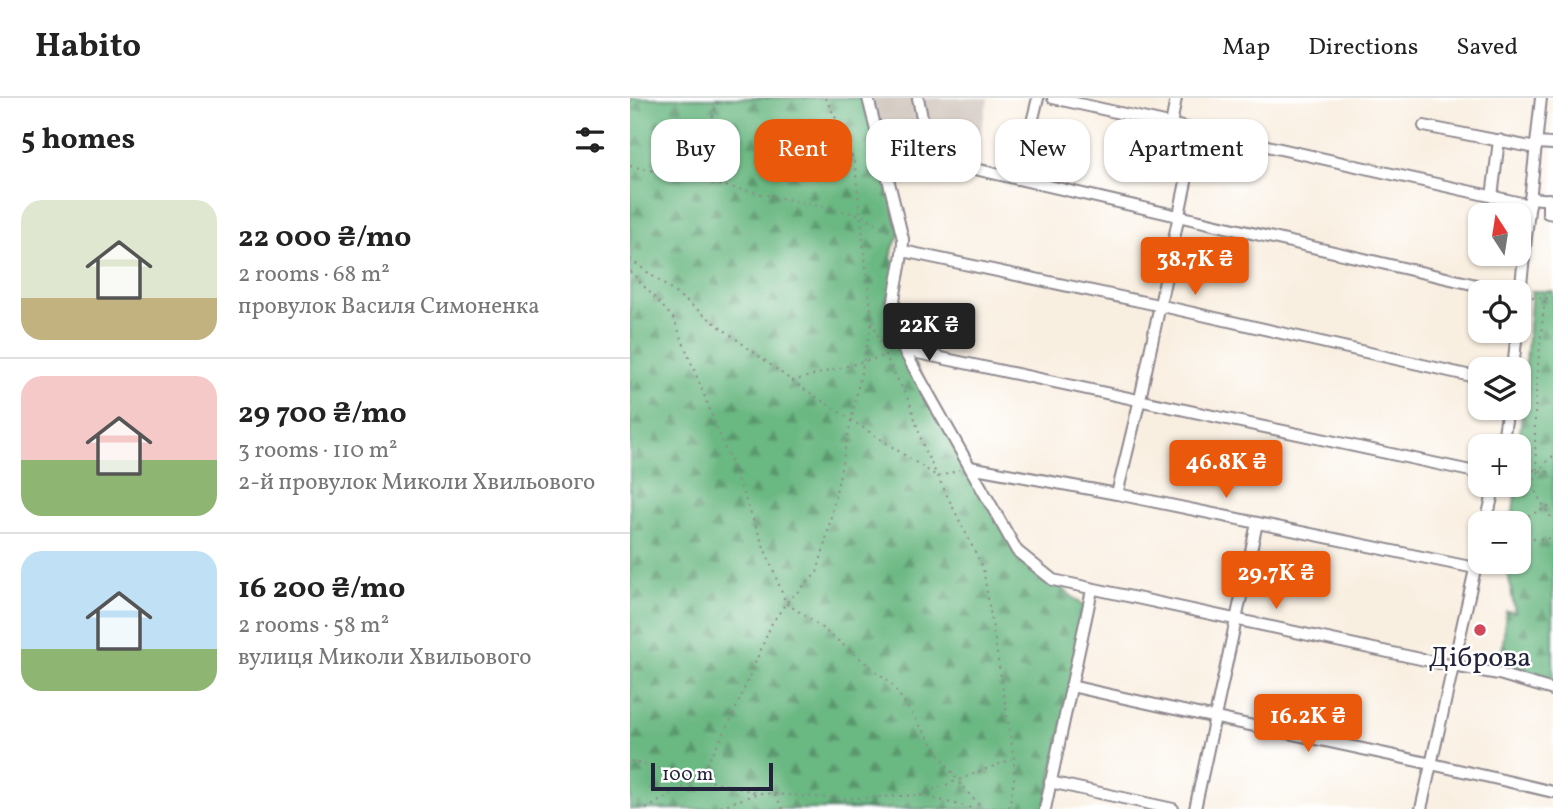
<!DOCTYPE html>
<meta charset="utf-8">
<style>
:root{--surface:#fff;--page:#f2f2f2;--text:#222;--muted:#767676;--line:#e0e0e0;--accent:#ea580c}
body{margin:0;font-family:Vollkorn,serif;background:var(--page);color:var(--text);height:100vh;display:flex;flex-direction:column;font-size:26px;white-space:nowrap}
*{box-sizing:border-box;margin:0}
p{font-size:23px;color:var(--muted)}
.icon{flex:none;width:38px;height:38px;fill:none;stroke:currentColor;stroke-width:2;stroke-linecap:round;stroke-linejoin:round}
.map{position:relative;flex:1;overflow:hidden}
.drawer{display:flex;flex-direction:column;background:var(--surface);width:630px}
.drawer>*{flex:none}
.banner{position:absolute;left:21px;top:21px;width:665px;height:63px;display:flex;gap:14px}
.needle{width:46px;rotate:348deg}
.tools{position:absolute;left:838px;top:105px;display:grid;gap:14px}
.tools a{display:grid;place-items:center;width:63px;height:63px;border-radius:14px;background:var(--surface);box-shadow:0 2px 5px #0004;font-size:35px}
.scale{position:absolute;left:21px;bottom:18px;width:122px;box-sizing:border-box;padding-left:7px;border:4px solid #22223b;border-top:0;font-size:19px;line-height:24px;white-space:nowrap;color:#22223b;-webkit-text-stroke:5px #fff;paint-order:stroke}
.price{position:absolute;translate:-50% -60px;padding:0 16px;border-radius:7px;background:var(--accent);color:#fff;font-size:23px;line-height:46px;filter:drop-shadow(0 2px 4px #0008)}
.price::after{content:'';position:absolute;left:50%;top:42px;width:21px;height:16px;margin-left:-10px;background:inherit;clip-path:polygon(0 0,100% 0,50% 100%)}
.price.current{background:#222;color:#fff}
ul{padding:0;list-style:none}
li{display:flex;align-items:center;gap:21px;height:175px;padding:0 21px}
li+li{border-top:2px solid var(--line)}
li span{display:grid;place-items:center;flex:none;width:196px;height:140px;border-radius:21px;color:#555}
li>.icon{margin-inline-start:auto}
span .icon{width:84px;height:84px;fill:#fffc;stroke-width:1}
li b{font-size:30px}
h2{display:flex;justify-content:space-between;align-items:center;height:84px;padding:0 21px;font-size:30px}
.pill{padding:0 24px;border-radius:21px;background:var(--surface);box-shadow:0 2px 5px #0004;font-size:24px;line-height:63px}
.pill.current{background:var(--accent);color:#fff}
header{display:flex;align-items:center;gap:42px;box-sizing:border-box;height:98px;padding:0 35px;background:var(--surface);border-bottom:2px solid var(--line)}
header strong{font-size:33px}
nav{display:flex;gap:38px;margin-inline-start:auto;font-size:24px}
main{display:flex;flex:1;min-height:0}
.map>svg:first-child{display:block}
.industrial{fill:#cdc2b9}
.forest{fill:url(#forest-firs);stroke:#466d5e;stroke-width:2}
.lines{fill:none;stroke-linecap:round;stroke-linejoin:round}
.minor-casing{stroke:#8e888e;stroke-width:14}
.path{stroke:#8e888e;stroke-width:2;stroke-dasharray:2 5;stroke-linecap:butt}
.minor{stroke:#fff;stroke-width:10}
.poi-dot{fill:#d1495b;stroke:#fff;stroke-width:2.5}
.labels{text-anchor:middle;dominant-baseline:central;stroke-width:5;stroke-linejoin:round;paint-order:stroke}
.poi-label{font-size:28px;fill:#22223b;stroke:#fff}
</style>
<header>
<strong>Habito</strong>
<nav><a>Map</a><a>Directions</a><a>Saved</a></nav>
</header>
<main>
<section class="drawer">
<h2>5 homes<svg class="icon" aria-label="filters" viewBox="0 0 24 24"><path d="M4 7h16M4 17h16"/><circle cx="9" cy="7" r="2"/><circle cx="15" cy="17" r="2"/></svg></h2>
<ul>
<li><span style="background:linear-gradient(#dfe7d0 70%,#c2b280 0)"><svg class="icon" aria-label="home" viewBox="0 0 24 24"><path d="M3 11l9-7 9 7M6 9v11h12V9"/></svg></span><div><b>22 000 ₴/mo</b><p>2 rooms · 68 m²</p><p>провулок Василя Симоненка</p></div></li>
<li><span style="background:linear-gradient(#f6c9c9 60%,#8fb573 0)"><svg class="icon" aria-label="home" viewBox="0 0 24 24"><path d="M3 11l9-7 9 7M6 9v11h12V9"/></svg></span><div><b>29 700 ₴/mo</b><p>3 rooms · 110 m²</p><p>2-й провулок Миколи Хвильового</p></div></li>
<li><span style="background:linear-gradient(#bfe0f5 70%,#8fb573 0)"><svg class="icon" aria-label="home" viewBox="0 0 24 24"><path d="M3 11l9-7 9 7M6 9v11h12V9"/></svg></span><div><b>16 200 ₴/mo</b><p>2 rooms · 58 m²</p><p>вулиця Миколи Хвильового</p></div></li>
</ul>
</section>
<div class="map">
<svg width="923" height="711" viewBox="0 0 923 711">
<defs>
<pattern id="forest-firs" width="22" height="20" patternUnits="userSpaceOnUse" patternTransform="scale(1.75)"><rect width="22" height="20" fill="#6bb882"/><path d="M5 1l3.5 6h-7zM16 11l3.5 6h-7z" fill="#58956c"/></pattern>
</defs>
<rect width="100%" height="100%" fill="#fff"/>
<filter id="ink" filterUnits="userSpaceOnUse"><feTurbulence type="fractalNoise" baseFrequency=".0143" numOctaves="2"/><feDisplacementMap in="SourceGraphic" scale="14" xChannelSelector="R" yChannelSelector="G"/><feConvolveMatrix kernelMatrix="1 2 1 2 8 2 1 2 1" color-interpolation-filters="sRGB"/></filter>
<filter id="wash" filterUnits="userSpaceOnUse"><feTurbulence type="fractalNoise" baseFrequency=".00686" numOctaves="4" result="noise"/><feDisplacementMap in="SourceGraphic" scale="28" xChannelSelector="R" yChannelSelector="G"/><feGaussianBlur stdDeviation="1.57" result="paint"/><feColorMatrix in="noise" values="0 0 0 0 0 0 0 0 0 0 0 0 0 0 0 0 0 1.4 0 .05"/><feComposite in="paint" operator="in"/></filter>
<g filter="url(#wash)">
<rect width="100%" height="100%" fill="#f9efe1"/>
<path class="industrial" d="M242 0H358L344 67 255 44 251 39Z"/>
<g class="forest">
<path d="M0 0H237L270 135 263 150 261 161 268 165 263 227 387 453 457 511 415 711H0Z"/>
<path d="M902 193H923V584L871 567 876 513 885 514 878 474 879 464H889V425H882L886 387H889V348Z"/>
</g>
</g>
<g filter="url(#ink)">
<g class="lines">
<defs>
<g id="minor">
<path d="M238 0 273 141C273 175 256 206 267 240L387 453 423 482 823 568 869 576 923 592"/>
<path d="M288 0 293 24"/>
<path d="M423 0 900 107"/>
<path d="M541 27 546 0"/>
<path d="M794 28 906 50"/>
<path d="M906 45 923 46"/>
<path d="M250 49 868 192 890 194"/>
<path d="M388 81 408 0"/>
<path d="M862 99 869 42"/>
<path d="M900 100 923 102"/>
<path d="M918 101V115L923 116"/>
<path d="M273 153 528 207 850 280"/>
<path d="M889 205 911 0"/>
<path d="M274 252 850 375"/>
<path d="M883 271 887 233"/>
<path d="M872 348 878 310"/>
<path d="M340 369 487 396 845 470"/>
<path d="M487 396 510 301 567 32"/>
<path d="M856 425 865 387"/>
<path d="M441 588C601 625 763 655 923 694"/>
<path d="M420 684 543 711"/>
<path d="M415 711 462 492"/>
<path d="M565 711 627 425"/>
<path d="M791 711 850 449"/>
</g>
</defs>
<use href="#minor" class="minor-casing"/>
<g class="path">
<path d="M195 0 214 35 225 68 242 222 255 257 280 305 294 351 353 470 384 660V683L379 711"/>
<path d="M0 68 232 117 262 135"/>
<path d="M63 79 89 0"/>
<path d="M0 161 162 283 308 379 329 372"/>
<path d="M0 173 44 221 156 505 183 523 261 585 328 683 352 711"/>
<path d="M902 199 923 201"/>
<path d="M162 283 254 258"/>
<path d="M923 358C894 385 903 392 923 422"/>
<path d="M889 370 923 375"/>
<path d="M907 372C901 315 909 258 915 200"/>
<path d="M871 425 888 422 923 407"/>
<path d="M889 442 923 440"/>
<path d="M0 663 128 695"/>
<path d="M145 697 153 711"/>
<path d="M290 697 382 661"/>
<path d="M16 711 69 680 101 622 142 525 156 505 187 475 196 442 242 223"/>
<path d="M84 711 129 695 212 701 289 697 345 711"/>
</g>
<use href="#minor" class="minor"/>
</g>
</g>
<circle class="poi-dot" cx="850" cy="532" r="7"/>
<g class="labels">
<g class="poi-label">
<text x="850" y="560">Діброва</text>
</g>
</g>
</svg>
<div class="tools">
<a><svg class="needle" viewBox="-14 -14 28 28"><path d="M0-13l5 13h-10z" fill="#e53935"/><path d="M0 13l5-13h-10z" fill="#767676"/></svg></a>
<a><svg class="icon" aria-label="locate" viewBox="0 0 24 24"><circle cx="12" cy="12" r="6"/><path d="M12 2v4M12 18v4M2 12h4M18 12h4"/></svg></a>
<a><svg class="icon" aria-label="layers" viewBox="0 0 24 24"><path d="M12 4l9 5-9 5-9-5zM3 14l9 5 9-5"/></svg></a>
<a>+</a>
<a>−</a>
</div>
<div class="scale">100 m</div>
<b class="price" style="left:565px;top:199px">38.7K ₴</b>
<b class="price current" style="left:299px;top:265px">22K ₴</b>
<b class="price" style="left:596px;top:402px">46.8K ₴</b>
<b class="price" style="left:646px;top:513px">29.7K ₴</b>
<b class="price" style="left:678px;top:656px">16.2K ₴</b>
<div class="banner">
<a class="pill">Buy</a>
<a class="pill current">Rent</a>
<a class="pill">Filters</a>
<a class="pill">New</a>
<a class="pill">Apartment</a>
</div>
</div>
</main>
